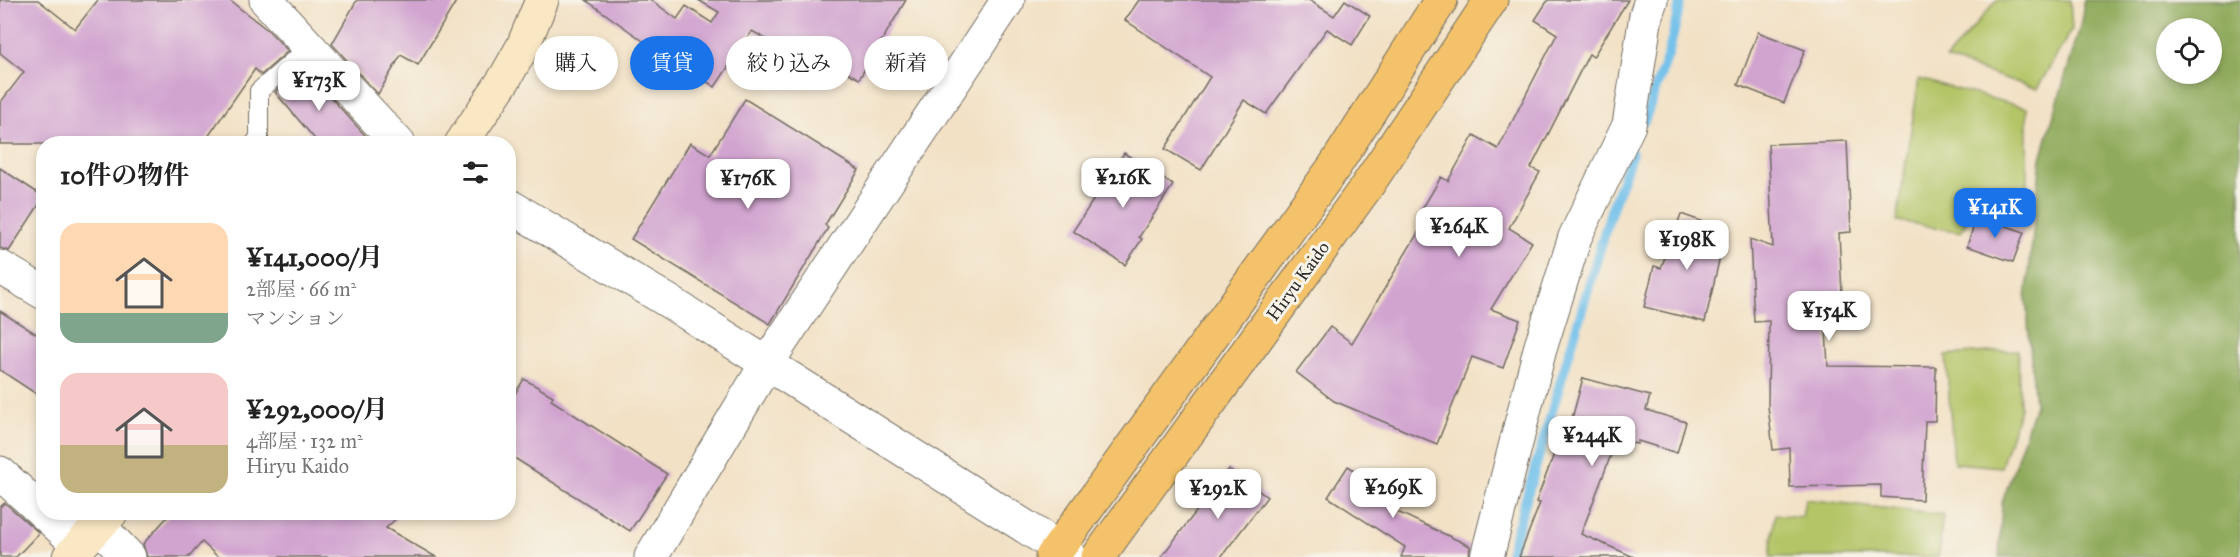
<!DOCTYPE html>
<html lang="ja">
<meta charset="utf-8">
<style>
:root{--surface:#fff;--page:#f6f6f6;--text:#222;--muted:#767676;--accent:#1a73e8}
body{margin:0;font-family:"IM FELL Great Primer","Noto Serif JP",serif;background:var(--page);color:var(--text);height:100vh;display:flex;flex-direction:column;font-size:22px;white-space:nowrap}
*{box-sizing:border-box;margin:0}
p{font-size:20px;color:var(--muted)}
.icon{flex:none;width:33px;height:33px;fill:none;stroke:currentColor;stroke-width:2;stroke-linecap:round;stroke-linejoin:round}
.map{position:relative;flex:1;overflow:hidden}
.drawer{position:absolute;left:36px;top:136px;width:480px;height:384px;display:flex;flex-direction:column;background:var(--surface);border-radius:24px;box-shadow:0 3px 9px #0003}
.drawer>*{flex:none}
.guide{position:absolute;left:534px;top:36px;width:570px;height:54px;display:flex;gap:12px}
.buttons{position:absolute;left:2156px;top:18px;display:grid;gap:12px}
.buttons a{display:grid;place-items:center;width:66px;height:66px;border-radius:50%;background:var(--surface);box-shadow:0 3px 9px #0003;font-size:30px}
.price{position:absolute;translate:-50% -51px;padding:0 14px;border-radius:12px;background:#fff;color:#222;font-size:20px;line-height:39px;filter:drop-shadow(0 2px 3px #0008)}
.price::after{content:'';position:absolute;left:50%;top:36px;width:18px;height:14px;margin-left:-9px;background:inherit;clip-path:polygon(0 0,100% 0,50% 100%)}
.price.selected{background:var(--accent);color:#fff}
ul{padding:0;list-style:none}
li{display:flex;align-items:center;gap:18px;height:150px;padding:0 24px}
li span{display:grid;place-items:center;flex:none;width:168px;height:120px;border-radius:18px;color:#555}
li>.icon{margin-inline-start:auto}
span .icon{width:72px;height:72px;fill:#fffc;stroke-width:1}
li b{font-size:26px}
h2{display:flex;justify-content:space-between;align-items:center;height:72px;padding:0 24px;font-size:26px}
.tag{padding:0 21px;border-radius:27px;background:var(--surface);box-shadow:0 3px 9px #0003;font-size:21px;line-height:54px}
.tag.selected{background:var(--accent);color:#fff}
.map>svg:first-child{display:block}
.green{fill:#b4c568;stroke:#70784a;stroke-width:1.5}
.forest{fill:#8faa5c;stroke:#5d6a44;stroke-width:1.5;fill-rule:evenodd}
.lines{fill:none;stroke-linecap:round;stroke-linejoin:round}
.stream{stroke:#6fc0eb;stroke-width:10}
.building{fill:#d1a4d0}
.lane-casing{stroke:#716b61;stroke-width:20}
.street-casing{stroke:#716b61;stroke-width:35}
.secondary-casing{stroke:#716b61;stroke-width:35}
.highway-casing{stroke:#716b61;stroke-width:35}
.lane{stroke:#fff;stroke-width:18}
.street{stroke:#fff;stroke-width:33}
.secondary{stroke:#fae7c3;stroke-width:33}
.highway{stroke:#f3c26a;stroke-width:33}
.labels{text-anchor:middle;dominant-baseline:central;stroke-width:6;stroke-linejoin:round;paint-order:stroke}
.street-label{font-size:18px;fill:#2b2b2b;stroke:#f7f3e8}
</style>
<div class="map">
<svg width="2240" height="557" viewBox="0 0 2240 557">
<rect width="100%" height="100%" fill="#f7f3e8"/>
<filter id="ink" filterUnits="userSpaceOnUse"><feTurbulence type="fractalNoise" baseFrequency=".0167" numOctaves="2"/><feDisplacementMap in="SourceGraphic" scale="12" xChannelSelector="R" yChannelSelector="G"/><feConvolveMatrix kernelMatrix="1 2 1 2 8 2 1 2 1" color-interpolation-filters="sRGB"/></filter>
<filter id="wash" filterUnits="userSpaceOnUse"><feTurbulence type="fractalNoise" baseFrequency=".008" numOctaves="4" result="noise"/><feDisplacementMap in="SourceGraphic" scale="24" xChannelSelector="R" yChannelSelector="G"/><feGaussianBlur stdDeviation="1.35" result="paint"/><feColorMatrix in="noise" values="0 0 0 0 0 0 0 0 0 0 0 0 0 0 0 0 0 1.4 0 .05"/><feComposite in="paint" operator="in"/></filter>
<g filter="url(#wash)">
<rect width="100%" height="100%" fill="#f2e1c5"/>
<g class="green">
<path d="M1997 0H2070L2072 29 2037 89 1946 59Z"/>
<path d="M1919 79 2027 108V222L1972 211 1961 232 1897 221Z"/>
<path d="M2018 350 2020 408 2001 467 1954 463 1946 355Z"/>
<path d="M1805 499 1943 515 1938 557H1770L1775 514 1802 517Z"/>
</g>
<path class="forest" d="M2083 0H2240V557H1999L2002 503 2035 405 2026 299 2041 158 2083 17ZM2166 28H2211V74H2166Z"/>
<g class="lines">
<g class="stream">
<path d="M1644 121 1669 52 1681 0"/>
<path d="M1509 557 1611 211 1632 153"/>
</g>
</g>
<g id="blocks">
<g class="building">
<path d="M0 0H38L75 29 98 0H229L269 31 288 51 261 75 255 69 203 144H0V103L24 72 0 53Z"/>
<path d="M357 0H457L418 65 401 55 378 94 332 44Z"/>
<path d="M586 0H651L677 19 686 6 712 23 719 12 698 0H906L859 79 828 61 822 71 752 31 715 87 646 43Z"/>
<path d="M1139 0H1309L1334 16 1345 0 1370 16 1352 45 1327 29 1266 114 1244 100 1201 170 1165 149 1210 77 1125 20Z"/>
<path d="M1548 0H1628L1593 57 1589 54 1531 168 1540 172 1509 228 1532 242 1491 309 1520 320 1503 368 1472 357 1437 444 1334 401 1296 372 1330 327 1352 343 1428 216 1421 211 1441 177 1448 181 1474 135 1498 149 1557 34 1535 20Z"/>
<path d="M1758 32 1805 50 1784 103 1738 85Z"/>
<path d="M303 67 373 144H319L275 92Z"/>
<path d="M745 99 859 170 825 225 828 228 770 324 631 239 690 143 710 155Z"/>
<path d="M1847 141 1851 232 1839 233 1842 294H1824L1828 366 1936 367 1935 421H1925L1922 500 1881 497V485L1790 487 1789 448 1773 450 1768 406 1769 321 1754 322 1750 239 1773 247 1768 144Z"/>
<path d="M1124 153 1173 185 1139 237 1142 239 1125 265 1073 231Z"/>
<path d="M0 168 44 197 9 251 0 248Z"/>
<path d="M1681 214 1726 230 1705 322 1644 307 1654 266 1661 268Z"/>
<path d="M1977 216 2024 232 2013 262 1967 246Z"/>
<path d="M0 311 44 339V399L0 370Z"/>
<path d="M1583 378 1650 396 1646 410 1686 422 1677 453 1638 441 1637 444 1617 439 1581 534 1634 557H1519L1540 503 1536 502 1557 446 1564 448Z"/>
<path d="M524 379 553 396 551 400 667 474 630 531 508 454V405Z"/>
<path d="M1348 466 1398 498 1391 509 1470 546 1469 557H1401L1405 547 1328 497Z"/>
<path d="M1229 469 1267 497 1221 557H1161Z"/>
<path d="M5 503 39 533 16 557H0V507Z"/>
<path d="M171 513H402L386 528 436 557H218L202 542 189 557H147L143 544Z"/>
</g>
</g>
</g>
<g filter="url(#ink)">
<use href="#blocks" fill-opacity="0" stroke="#716b61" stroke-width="1.5"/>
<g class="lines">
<defs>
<path id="lane" d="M254 144 259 138V91L309 47"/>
<g id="street">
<path d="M266 0 399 144"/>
<path d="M508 205 668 301 1059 548 1070 557"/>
<path d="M0 267 44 293"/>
<path d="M0 473 44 513"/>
<path d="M44 513 80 546"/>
<path d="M99 526 129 557"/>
<path d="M651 557 767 363 1008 0"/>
<path d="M1487 557 1540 349 1575 237 1629 125 1646 15 1651 0"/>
</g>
<g id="secondary">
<path d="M461 144 505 78 523 46 542 0"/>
<path d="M69 557 111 513"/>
</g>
<g id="highway">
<path d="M1052 557 1334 167 1441 0"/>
<path d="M1098 557 1367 186 1491 0"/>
</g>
</defs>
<use href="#lane" class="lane-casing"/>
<use href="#street" class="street-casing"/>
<use href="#secondary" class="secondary-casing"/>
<use href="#highway" class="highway-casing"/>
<use href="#lane" class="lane"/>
<use href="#street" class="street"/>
<use href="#secondary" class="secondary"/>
<use href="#highway" class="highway"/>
</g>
</g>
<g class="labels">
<g class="street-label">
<text transform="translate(1298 281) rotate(-54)">Hiryu Kaido</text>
</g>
</g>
</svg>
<div class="buttons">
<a><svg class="icon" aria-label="locate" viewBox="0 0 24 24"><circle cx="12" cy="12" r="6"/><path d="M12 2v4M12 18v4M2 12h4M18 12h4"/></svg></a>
</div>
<b class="price" style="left:319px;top:112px">¥173K</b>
<b class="price" style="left:1123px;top:209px">¥216K</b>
<b class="price" style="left:748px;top:210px">¥176K</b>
<b class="price selected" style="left:1995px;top:239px">¥141K</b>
<b class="price" style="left:1459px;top:258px">¥264K</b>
<b class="price" style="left:1687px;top:271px">¥198K</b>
<b class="price" style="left:1829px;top:342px">¥154K</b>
<b class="price" style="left:1592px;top:467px">¥244K</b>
<b class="price" style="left:1393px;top:519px">¥269K</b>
<b class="price" style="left:1218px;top:520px">¥292K</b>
<div class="guide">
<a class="tag">購入</a>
<a class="tag selected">賃貸</a>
<a class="tag">絞り込み</a>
<a class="tag">新着</a>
</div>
<section class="drawer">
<h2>10件の物件<svg class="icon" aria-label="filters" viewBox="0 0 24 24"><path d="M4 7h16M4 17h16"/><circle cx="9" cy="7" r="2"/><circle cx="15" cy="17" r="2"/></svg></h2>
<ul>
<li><span style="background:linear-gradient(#ffd9b3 75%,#7fa58c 0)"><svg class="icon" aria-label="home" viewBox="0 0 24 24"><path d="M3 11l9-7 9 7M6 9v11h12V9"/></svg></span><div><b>¥141,000/月</b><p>2部屋 · 66 m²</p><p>マンション</p></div></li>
<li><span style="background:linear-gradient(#f6c9c9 60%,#c2b280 0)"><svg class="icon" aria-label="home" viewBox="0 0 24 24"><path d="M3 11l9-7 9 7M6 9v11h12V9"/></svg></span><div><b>¥292,000/月</b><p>4部屋 · 132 m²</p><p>Hiryu Kaido</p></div></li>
</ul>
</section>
</div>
